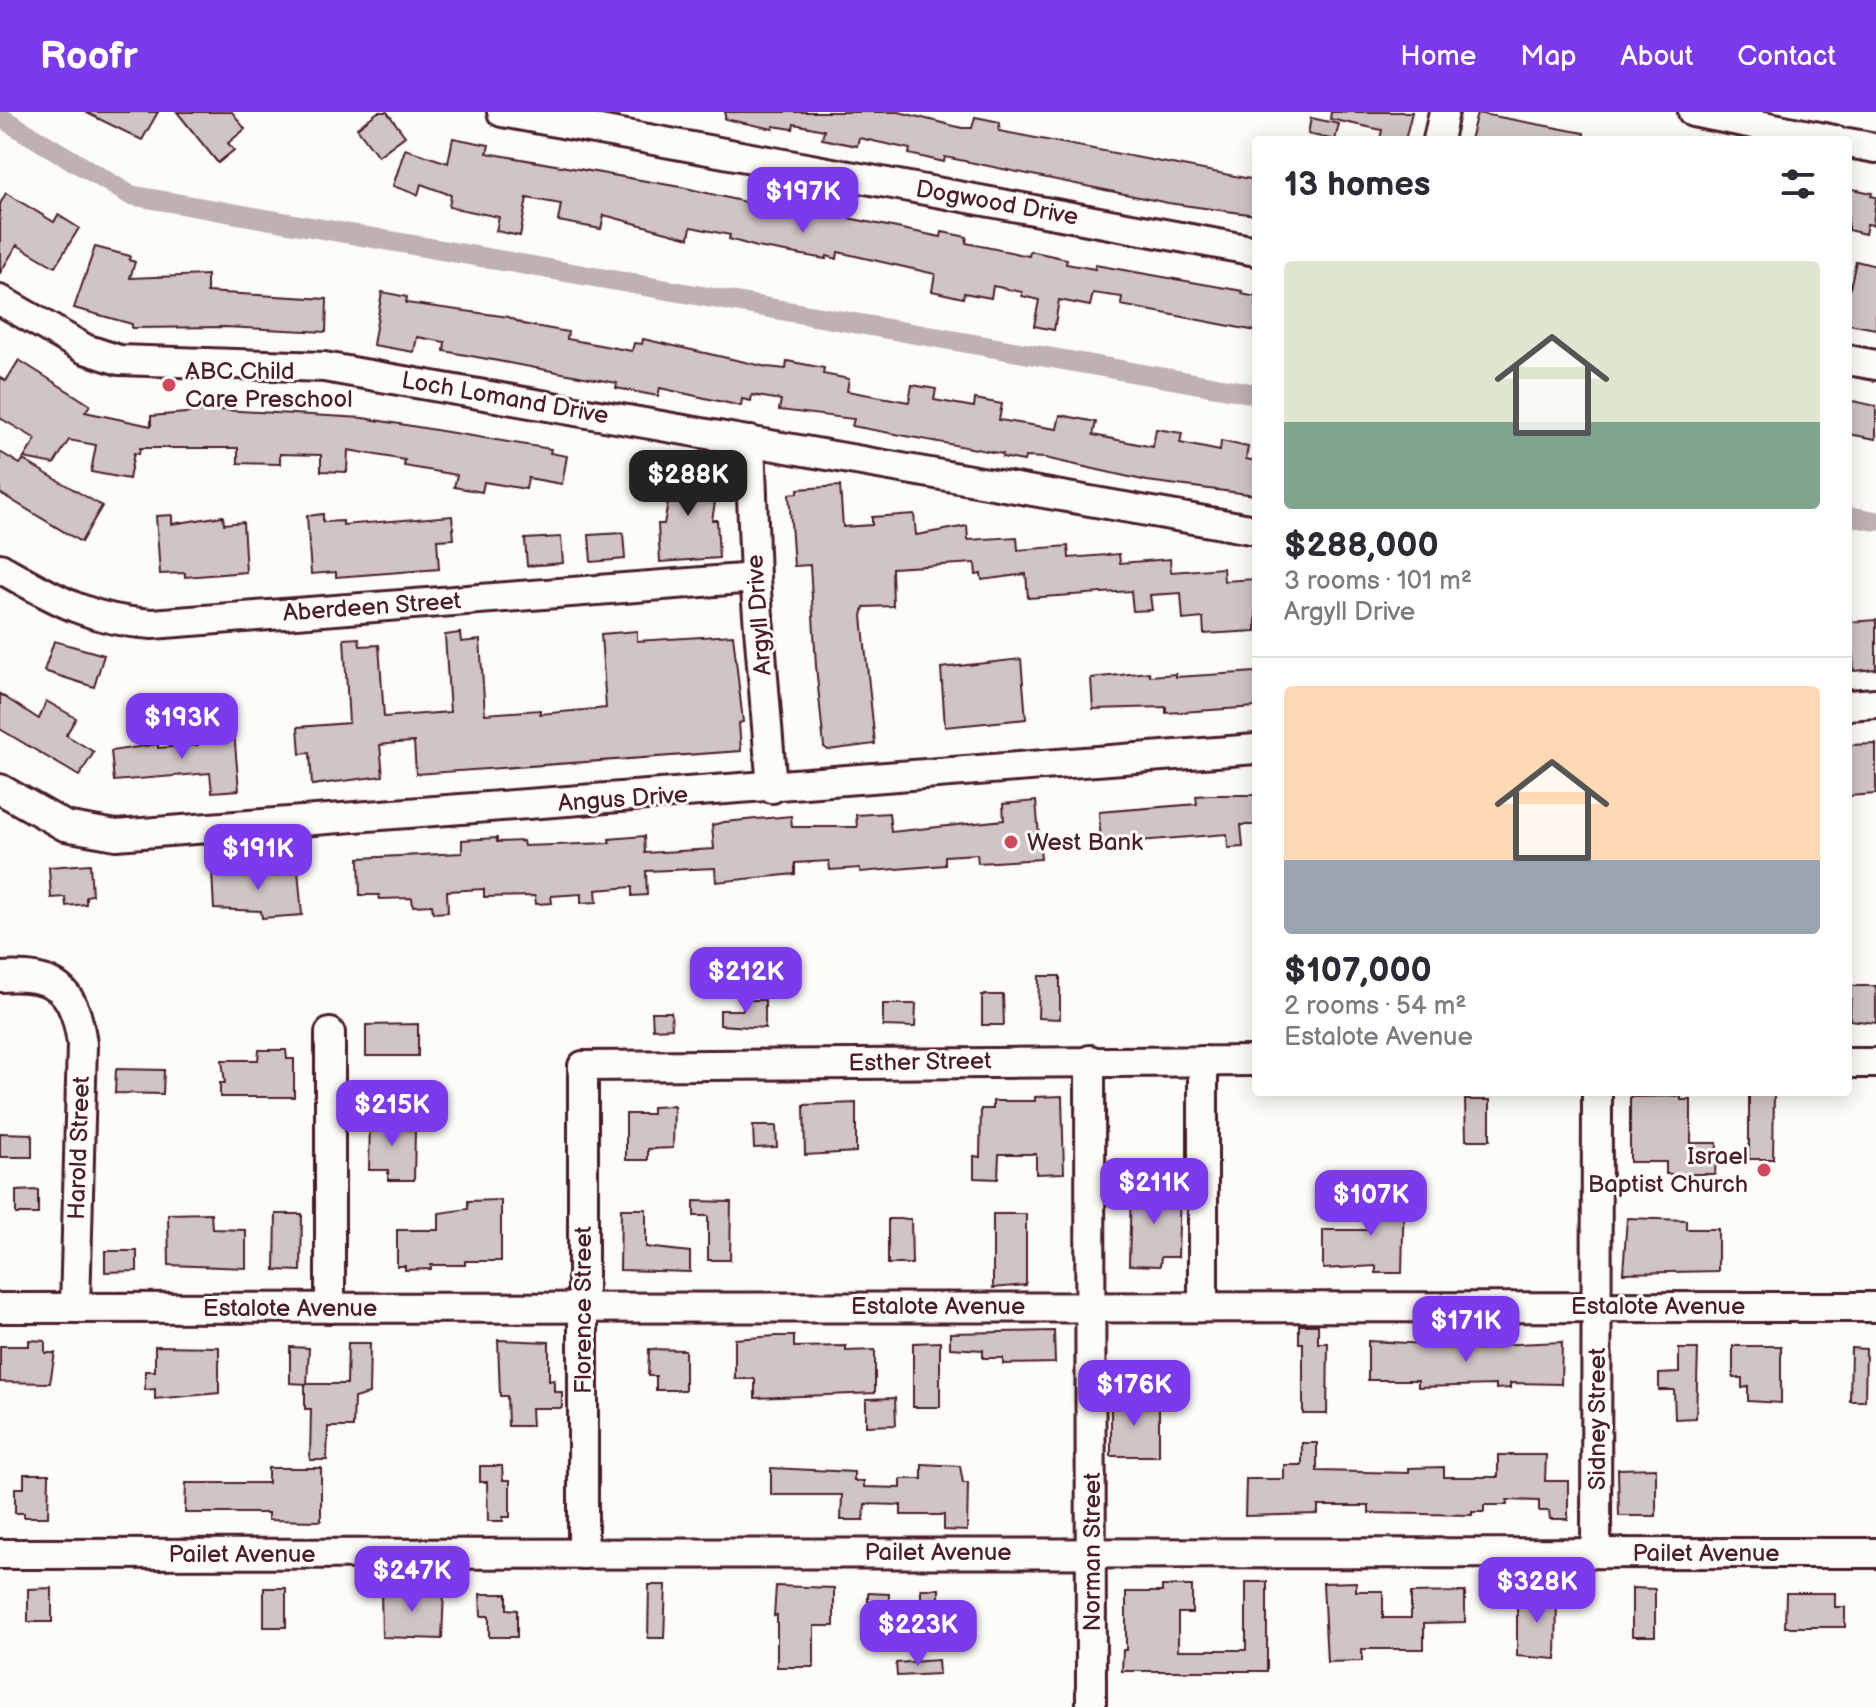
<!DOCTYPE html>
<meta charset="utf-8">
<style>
:root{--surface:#fff;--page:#f2f2f3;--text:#2b2b33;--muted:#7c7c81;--line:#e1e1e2;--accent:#7c3aed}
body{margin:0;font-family:"Balsamiq Sans",sans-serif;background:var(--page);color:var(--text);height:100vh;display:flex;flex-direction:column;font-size:30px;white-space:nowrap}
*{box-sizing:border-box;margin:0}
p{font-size:26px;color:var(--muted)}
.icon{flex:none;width:44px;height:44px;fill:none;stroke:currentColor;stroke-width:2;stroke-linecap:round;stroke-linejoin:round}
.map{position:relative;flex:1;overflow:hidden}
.side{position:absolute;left:1252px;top:24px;width:600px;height:960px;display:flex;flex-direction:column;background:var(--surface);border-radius:8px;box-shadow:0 4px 20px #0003}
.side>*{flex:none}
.price{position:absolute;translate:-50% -68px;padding:0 18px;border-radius:16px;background:var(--accent);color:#fff;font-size:26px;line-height:52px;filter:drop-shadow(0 2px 4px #0008)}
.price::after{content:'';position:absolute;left:50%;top:48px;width:24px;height:18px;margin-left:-12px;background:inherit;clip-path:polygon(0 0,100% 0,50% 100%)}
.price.current{background:#222;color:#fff}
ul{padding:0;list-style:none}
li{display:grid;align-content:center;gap:16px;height:424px;padding:0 32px}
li+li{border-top:2px solid var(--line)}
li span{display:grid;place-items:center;height:248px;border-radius:8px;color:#555}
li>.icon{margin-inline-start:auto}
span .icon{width:144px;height:144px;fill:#fffc;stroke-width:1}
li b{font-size:34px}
h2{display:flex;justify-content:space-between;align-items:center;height:96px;padding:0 32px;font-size:34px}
header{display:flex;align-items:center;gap:48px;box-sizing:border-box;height:112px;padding:0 40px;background:var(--accent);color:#fff}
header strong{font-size:38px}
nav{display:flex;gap:44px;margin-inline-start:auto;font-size:28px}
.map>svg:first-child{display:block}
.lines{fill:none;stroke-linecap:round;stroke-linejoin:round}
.canal{stroke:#c0b1b1;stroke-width:20}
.building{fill:#d0c5c4;stroke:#4a1f2b;stroke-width:2}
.minor-casing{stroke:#4a1f2b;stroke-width:34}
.minor{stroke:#fdfcf7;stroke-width:28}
.poi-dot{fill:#d1495b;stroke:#fdfcf7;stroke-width:3}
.labels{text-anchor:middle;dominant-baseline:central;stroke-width:6;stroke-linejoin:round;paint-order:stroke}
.street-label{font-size:24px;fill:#4a1f2b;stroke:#fdfcf7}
.poi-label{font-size:24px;fill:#4a1f2b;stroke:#fdfcf7;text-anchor:start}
</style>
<header>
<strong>Roofr</strong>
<nav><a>Home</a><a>Map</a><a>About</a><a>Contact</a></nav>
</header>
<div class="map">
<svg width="1876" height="1595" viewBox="0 0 1876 1595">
<rect width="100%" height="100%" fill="#fdfcf7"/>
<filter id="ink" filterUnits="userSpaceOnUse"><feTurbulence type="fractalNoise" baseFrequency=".0125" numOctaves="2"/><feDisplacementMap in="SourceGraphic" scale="16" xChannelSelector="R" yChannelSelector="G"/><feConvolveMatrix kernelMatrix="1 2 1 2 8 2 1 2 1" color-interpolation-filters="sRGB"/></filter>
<g filter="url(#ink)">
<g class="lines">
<g class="canal">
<path d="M0 5 130 83 1256 282"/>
<path d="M1848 404 1876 409"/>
</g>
</g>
<g class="building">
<path d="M85 0H158L142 28Z"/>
<path d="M177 0H232L245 17 228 31 234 38 218 51Z"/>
<path d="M378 0H387L405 24 378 44 357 16Z"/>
<path d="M725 0H899L962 16H972L975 5 1000 10 999 19 1256 68V103L1168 91 945 45 944 50 909 42 910 37 859 26 857 34 822 27 824 18 794 12 793 17 773 14V17L725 7Z"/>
<path d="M1331 0H1412L1405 28H1380L1382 18 1330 7Z"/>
<path d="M1477 1 1584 21 1583 28H1470Z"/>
<path d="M1311 6 1339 12 1335 28 1308 22Z"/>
<path d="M453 26 489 33 487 41 686 76 808 105 809 98 941 125 942 120 967 125 966 131 1029 144 1030 139 1067 147 1066 152 1095 157V153L1243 179 1242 182 1256 185V219L1121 193 1122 185 1093 181 1090 194 1059 188 1054 218 1034 214 1039 188 1022 184V180L993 174 991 186 964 181 963 186 932 179 935 162 838 140 837 147 827 144 826 147 757 135 729 127 730 123 691 115 689 126 604 103 601 117 558 109 561 92 527 86 520 124 496 119 499 105 449 95 451 83 421 72 418 83 393 74 405 37 448 51Z"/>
<path d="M1848 76 1872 81 1871 84 1876 85 1873 113 1867 112 1865 122 1848 118Z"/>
<path d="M6 81 54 110 58 103 79 116 55 155 17 133 0 161V92Z"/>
<path d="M95 135 130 144 129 148 135 150 130 166 207 163V180L327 187 326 220 225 215 132 216V212L74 196Z"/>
<path d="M1856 149 1876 154V217L1848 212V185Z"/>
<path d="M382 180 407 185 406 191 509 205 523 212 568 220 567 227 632 239 634 231 642 232 643 227 767 255 786 257 787 249 824 256 823 262 849 267 847 279 909 290 912 273 936 277 934 288 974 295 975 287 1002 292 999 308 1057 317 1060 303 1096 310 1093 323 1153 335 1156 317 1182 321 1180 331 1220 339 1221 329 1248 335 1246 347 1256 349V383L1147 369 1045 346 1025 345 1024 349 1002 345 1003 342 852 314 854 307 779 298 781 288 752 283 751 289 742 287 741 294 660 276 658 284 616 276 617 271 444 239 445 230 417 225 414 240 373 233Z"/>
<path d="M19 248 90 293 85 300 151 314V304L222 298 363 306 551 337 550 341 567 344 562 372 528 366 526 377 484 370 482 380 454 375 457 363 404 354 405 348 348 338 347 360 321 359V343L280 342V352L238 351V336H140L139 342 134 341 129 367 91 360 96 333 69 328 54 352 24 346 36 327 0 306V265L6 269Z"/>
<path d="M1848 288 1876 294V327L1848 322Z"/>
<path d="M0 340 20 352 23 348 102 394 81 430 0 381Z"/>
<path d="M656 359 719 367 712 408H717L719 446 660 450 658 412H664L669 386 668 382 652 379Z"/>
<path d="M840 374 843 415 872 413V405L914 402 916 423 967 414 968 428 1017 425 1018 438 1068 434 1069 446 1119 442 1120 451 1170 447 1171 460 1223 456 1224 469 1256 467V519L1204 522 1203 506 1183 508 1181 481 1150 483 1152 498 1133 499 1131 479 1028 486 1026 462 982 468 981 462 976 463 975 451 892 456 893 494 864 495 862 504 875 632 828 638 824 635 816 554 810 453 794 454 789 382 798 381V377Z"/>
<path d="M323 402V410L343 409V413L452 404 454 427 437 428 439 457 336 465V460L311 462 307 404Z"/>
<path d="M172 403V412L223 404 224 412 243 410 246 460 185 465V461L160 462 156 404Z"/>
<path d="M623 421 625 447 591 450 589 423Z"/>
<path d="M561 425 563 451 527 454 525 427Z"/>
<path d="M1876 508V557L1854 559 1850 510Z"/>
<path d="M637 519V529L733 523 743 610 739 611 741 639 416 662 414 630 397 631 380 633 383 664 312 673 310 641 300 642 298 615 349 611 344 527 359 526 360 534 379 533 384 605 450 600 445 523 460 521 461 530 480 528 485 602 540 598V602L606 596 601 522Z"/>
<path d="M54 529 104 543 94 575 44 559Z"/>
<path d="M1021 547 1026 607 945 615 941 556Z"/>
<path d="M1149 560 1150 564 1176 562V565L1256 560V595L1166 601V595L1093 597 1091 566Z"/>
<path d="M0 582 39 607 46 589 76 606 66 623 94 640 79 664 0 617Z"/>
<path d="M234 620 239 678 212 680 210 661 114 669 111 639 158 632V636L198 633V622Z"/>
<path d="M1876 632V682L1848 684V633Z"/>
<path d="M1210 683H1256V713H1241L1243 735 1228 736 1227 722 1101 732 1099 700 1197 692 1196 684Z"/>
<path d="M1036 689 1041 747 978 751 977 742 945 744V753L860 760V756L830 758 829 749 795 751V762L716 770 715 756 646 759 647 783 632 784V775L596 778 597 790 581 791V782L551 784 552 791 536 792 535 784 484 785V777L447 779 448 800 433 801 432 793 413 794 412 786 379 787V783H360L359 746 462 741V728L497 726V730L523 729 524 734 610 731 609 727 644 724 645 741 714 737 712 713 724 710 791 704 792 715H857L856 703 889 701 891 720 1004 708 1003 692Z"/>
<path d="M90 752 92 783 86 784V792L66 794 65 785 51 786 49 755Z"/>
<path d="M248 758V762L298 758 302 803 262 806 261 799 214 797 212 759Z"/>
<path d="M1039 864H1060V907L1038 906Z"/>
<path d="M1851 874H1876V911L1850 908Z"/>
<path d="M982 883H1003L1004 913H982Z"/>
<path d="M743 888H765V916L720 913V898H743Z"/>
<path d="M883 892H916L915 915 883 914Z"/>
<path d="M652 900H671L672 916 653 917Z"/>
<path d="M418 912V944H366V913Z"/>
<path d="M259 938H286L287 947H294V985H220V971H225L222 948H258Z"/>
<path d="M116 957 164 958 163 982 115 981Z"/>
<path d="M1749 980H1774L1773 1047H1749Z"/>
<path d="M1062 984 1064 1061 1036 1062V1042H999L998 1067 974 1066V1044L980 1045 981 997H993V989H1035V985Z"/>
<path d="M1681 984V988H1691V1031H1717L1715 1062H1666V1050H1630V985Z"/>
<path d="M1465 988H1490V1028H1466Z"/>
<path d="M856 991V1040L805 1043 804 993Z"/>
<path d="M674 994 673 1036 648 1037V1048H626V1002H652V995Z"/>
<path d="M370 1005H404V1017L415 1018 414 1068H388V1058H369Z"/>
<path d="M753 1014H776L777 1035 754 1036Z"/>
<path d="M0 1021 32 1022V1045H0Z"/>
<path d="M1131 1076 1180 1077 1178 1145H1161L1160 1154 1129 1153Z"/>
<path d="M38 1078V1102H16V1079Z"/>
<path d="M1369 1078H1404L1402 1161H1376V1154L1323 1157V1118H1369Z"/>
<path d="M501 1088V1149H465V1153H431V1157L405 1158V1154H397V1118H439V1101L468 1097V1089Z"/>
<path d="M694 1089 731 1090 730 1148H708V1104H694Z"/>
<path d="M621 1097H646V1135L690 1140V1160L620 1158Z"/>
<path d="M211 1101 212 1117 246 1118V1156L169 1153 168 1102Z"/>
<path d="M276 1102H302L301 1159 275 1158Z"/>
<path d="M993 1102H1026V1173L993 1176Z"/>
<path d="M1627 1106 1686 1108V1117H1718V1159L1623 1161Z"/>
<path d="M888 1107H911L912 1152H888Z"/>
<path d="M105 1139H137V1159L105 1160Z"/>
<path d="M1299 1213H1318V1231H1328L1327 1302H1303V1231H1299Z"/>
<path d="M1054 1219 1055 1251 1003 1252V1246H983V1238L950 1236V1221Z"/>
<path d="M776 1224H794V1235L846 1234V1239L875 1238V1281L755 1286V1267H735V1227Z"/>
<path d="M29 1228 45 1229V1241H55L50 1271 0 1270V1234H29Z"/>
<path d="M498 1228 549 1230V1269L554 1268V1280H562V1296H531L532 1314H508L507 1284H500Z"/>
<path d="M1368 1229 1468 1234 1562 1230 1561 1272 1510 1271V1276L1496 1277V1273L1418 1275V1268H1368Z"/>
<path d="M940 1230V1295H913V1231Z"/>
<path d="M348 1231H370L369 1282 354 1286 353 1315H328L327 1348H310L311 1297H305V1272H347Z"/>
<path d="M155 1234 219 1235V1281L155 1287V1277L145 1278V1259H155Z"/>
<path d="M1733 1234H1781V1291L1748 1289V1275L1742 1276V1266H1733Z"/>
<path d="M290 1235 309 1236 307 1272 290 1271Z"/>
<path d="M1851 1236 1866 1237 1865 1289H1850Z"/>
<path d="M649 1237 685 1238V1278H656V1264H648Z"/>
<path d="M1679 1237H1698L1696 1306 1675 1307 1674 1278H1659V1262L1679 1261Z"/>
<path d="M1111 1282H1128V1292H1159V1344H1111Z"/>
<path d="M895 1286 896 1313 866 1314V1287Z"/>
<path d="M1302 1331H1317V1359L1409 1361V1356L1444 1355V1365H1498V1343H1546L1545 1369H1568V1407H1550L1549 1399H1539V1389L1507 1388V1393H1484V1400H1472V1403L1369 1401V1394H1318V1402L1245 1404 1246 1367H1284V1353H1302Z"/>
<path d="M922 1352 960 1354 963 1371H968L967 1419 944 1418V1403H901V1393L865 1392 864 1408H841L842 1383H771V1356L854 1360V1369H864V1375L901 1376V1367H922Z"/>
<path d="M480 1354H502L503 1368H510V1405H503V1409H488L487 1370H480Z"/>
<path d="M268 1356H321V1409L268 1408V1401H185L186 1371H268Z"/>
<path d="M1656 1356V1404H1619L1618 1357Z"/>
<path d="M24 1362H49L48 1405H24V1401H15V1376H24Z"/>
<path d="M1246 1470H1267V1559H1122L1123 1538H1126V1480H1162V1474H1192V1501H1178V1538H1246Z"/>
<path d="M1356 1470V1479H1383V1506H1411V1481L1465 1480V1510L1424 1511V1537H1362V1549L1327 1550 1323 1471Z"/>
<path d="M649 1473H666L664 1526H648Z"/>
<path d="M776 1474 834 1476V1514H814V1555H777V1503L774 1504Z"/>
<path d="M52 1476V1510H28V1477Z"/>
<rect x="264" y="1476" width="22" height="39"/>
<path d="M1632 1476 1655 1477V1524H1632Z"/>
<rect x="921" y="1477" width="18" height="32"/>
<path d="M381 1479H444L442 1527 382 1525Z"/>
<path d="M1534 1479 1557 1480 1556 1547 1517 1544V1484H1534Z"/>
<path d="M868 1481 889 1482V1520H868Z"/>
<path d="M1786 1481H1835V1495H1845V1515H1785Z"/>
<path d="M480 1482H507V1497L517 1498V1525H489V1504H481Z"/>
<path d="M938 1548 939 1562 897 1564 896 1551Z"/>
</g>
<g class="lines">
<defs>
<g id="minor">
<path d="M502 0 1256 139"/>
<path d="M1693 0 1834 28"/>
<path d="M1438 28 1444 0"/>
<path d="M1848 31 1876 36"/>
<path d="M0 188 85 237 119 248 324 255 1256 418"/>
<path d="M1848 248 1876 253"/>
<path d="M750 329 755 466 772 676"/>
<path d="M0 456C53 486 90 509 152 512L755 466"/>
<path d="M1848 593 1876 591"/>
<path d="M0 677 65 714 116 723 1256 637"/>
<path d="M0 865C57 861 75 878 82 932L75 1196"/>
<path d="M330 921V1196"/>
<path d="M1090 948 1091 1595"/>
<path d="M1203 949V1194"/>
<path d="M1848 951H1876"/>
<path d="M0 1196 1876 1195"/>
<path d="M1596 1441 1597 980"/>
<path d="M0 1442 1876 1441"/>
<path d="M583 1442V954L1256 949"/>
</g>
</defs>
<use href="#minor" class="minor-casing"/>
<use href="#minor" class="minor"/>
</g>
</g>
<g class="poi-dot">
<circle cx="169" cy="273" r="8"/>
<circle cx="1011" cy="730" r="8"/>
<circle cx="1764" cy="1058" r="8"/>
</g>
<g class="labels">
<g class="street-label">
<text transform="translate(997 91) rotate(10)">Dogwood Drive</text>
<text transform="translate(505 286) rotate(10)">Loch Lomand Drive</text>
<text transform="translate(372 495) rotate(-4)">Aberdeen Street</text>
<text transform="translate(759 503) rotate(-94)">Argyll Drive</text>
<text transform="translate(623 687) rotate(-4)">Angus Drive</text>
<text transform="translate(920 950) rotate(-1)">Esther Street</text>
<text transform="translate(79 1036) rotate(-88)">Harold Street</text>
<text x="938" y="1194">Estalote Avenue</text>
<text x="1658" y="1194">Estalote Avenue</text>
<text x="290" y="1196">Estalote Avenue</text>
<text transform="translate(583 1198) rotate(-90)">Florence Street</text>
<text transform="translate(1597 1307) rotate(-90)">Sidney Street</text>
<text x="938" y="1440">Pailet Avenue</text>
<text transform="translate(1092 1440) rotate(-90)">Norman Street</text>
<text x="1706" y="1441">Pailet Avenue</text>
<text x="242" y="1442">Pailet Avenue</text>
</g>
<g class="poi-label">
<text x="185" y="259">ABC Child<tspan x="185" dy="28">Care Preschool</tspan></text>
<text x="1027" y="730">West Bank</text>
<text x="1748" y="1044" text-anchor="end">Israel<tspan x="1748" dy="28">Baptist Church</tspan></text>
</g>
</g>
</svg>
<b class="price" style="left:803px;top:123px">$197K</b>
<b class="price current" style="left:688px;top:406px">$288K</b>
<b class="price" style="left:182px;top:649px">$193K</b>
<b class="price" style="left:258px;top:780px">$191K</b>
<b class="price" style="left:746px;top:903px">$212K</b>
<b class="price" style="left:392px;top:1036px">$215K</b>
<b class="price" style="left:1154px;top:1114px">$211K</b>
<b class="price" style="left:1371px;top:1126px">$107K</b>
<b class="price" style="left:1466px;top:1252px">$171K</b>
<b class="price" style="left:1134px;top:1316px">$176K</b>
<b class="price" style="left:412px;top:1502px">$247K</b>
<b class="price" style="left:1537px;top:1513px">$328K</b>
<b class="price" style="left:918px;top:1556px">$223K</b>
<section class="side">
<h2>13 homes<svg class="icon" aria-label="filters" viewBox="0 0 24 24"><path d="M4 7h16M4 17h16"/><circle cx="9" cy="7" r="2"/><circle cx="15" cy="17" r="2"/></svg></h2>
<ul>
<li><span style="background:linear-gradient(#dfe7d0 65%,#7fa58c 0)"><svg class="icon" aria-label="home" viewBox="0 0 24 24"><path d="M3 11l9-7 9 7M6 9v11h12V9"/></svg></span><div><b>$288,000</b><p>3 rooms · 101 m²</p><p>Argyll Drive</p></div></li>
<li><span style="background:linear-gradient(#ffd9b3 70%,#9aa5b1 0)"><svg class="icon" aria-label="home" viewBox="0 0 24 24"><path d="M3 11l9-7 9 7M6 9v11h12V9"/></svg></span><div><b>$107,000</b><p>2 rooms · 54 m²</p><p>Estalote Avenue</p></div></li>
</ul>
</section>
</div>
